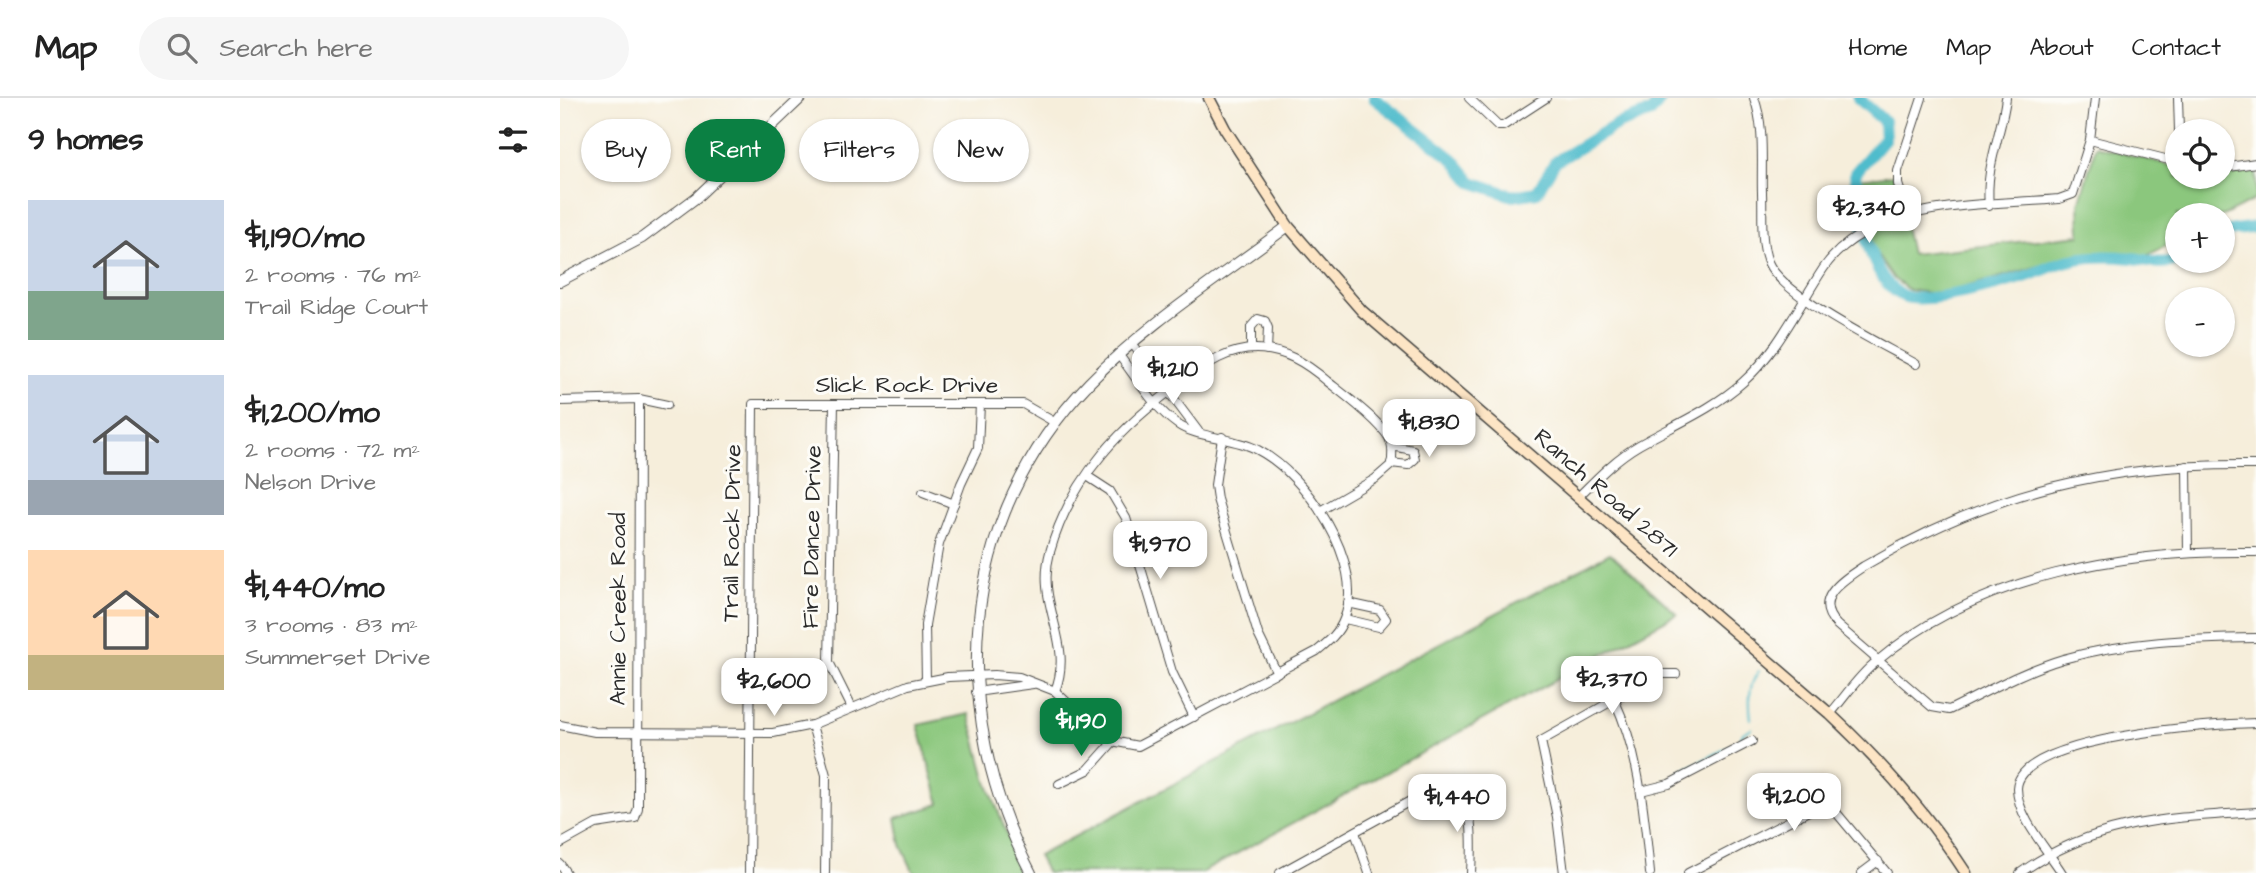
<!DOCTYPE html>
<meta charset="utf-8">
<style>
:root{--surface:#fff;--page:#f6f6f6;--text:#222;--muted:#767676;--line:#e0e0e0;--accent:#0b8043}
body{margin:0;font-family:"Architects Daughter",sans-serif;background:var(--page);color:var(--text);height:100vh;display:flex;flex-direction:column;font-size:26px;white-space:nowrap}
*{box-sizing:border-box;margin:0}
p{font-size:23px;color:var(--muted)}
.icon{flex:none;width:38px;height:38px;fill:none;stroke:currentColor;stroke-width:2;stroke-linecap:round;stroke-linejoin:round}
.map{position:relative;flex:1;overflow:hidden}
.sheet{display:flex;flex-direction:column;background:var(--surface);width:560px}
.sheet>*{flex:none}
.top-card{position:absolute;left:21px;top:21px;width:665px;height:63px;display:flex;gap:14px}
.controls{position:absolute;left:1605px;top:21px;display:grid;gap:14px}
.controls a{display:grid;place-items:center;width:70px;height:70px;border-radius:50%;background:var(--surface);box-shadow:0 2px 5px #0004;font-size:35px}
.price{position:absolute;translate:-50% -60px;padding:0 16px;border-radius:14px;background:#fff;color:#222;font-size:23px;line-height:46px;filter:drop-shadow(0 2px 4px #0008)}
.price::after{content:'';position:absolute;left:50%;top:42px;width:21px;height:16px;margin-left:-10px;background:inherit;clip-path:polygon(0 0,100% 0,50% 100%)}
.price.current{background:var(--accent);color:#fff}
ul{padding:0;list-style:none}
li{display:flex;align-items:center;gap:21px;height:175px;padding:0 28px}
li span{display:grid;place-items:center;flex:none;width:196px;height:140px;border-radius:0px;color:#555}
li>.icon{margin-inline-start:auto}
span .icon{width:84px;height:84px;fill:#fffc;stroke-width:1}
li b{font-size:30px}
h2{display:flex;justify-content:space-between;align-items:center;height:84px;padding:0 28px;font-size:30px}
.chip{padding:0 24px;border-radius:32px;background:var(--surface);box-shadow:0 2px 5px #0004;font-size:24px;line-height:63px}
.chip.current{background:var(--accent);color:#fff}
header{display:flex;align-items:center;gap:42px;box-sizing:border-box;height:98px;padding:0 35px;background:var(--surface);border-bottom:2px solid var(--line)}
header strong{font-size:33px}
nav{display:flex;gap:38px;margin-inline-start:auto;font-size:24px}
.search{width:490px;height:63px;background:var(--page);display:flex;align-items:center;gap:18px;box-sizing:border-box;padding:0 24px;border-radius:38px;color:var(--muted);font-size:26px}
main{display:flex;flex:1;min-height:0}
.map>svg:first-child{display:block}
.green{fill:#8bc77d;stroke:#5b7954;stroke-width:2}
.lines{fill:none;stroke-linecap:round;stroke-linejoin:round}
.stream{stroke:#50bccc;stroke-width:2}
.river{stroke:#50bccc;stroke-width:12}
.minor-casing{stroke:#494845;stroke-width:10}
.tertiary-casing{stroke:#494845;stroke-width:12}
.secondary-casing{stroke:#494845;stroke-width:13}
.minor{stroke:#fff;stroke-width:8}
.tertiary{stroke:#fff;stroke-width:10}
.secondary{stroke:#fde5c5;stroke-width:10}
.labels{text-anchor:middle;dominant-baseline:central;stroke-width:6;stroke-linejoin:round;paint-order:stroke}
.street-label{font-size:23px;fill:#2b2b2b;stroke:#fdfcf7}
</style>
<header>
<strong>Map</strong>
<div class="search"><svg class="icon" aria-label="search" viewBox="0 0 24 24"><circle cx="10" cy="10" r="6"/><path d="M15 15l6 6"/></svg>Search here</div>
<nav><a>Home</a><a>Map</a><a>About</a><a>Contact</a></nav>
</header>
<main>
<section class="sheet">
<h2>9 homes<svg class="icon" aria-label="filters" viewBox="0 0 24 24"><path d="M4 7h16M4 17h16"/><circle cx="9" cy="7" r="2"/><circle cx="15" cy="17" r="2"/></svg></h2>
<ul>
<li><span style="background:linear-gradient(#c9d6e8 65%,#7fa58c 0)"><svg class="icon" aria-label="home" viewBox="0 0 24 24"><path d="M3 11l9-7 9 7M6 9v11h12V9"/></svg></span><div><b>$1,190/mo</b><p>2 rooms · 76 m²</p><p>Trail Ridge Court</p></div></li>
<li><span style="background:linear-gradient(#c9d6e8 75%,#9aa5b1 0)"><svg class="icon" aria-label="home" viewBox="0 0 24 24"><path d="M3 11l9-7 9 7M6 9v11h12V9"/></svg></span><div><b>$1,200/mo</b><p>2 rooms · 72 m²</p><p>Nelson Drive</p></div></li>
<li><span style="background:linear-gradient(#ffd9b3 75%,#c2b280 0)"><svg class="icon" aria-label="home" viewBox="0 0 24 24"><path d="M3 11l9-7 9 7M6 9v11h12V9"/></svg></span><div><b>$1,440/mo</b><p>3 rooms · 83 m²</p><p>Summerset Drive</p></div></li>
</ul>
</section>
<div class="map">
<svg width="1696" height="775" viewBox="0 0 1696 775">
<rect width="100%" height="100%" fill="#fdfcf7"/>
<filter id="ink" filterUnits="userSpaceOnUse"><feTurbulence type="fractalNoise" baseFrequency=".0143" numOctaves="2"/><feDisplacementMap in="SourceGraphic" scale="14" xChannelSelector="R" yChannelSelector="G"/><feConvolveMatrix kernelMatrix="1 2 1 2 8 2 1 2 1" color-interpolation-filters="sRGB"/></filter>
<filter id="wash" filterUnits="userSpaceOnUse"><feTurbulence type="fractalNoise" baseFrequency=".00686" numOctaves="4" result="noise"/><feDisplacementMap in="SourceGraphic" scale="28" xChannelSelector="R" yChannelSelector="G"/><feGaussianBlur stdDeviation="1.57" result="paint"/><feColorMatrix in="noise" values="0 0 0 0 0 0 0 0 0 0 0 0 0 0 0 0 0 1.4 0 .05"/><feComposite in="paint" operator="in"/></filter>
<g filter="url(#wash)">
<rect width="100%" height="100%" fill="#f6eedb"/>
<g class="green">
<path d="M1536 48 1617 69V79H1662L1696 71V101L1663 118 1617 117V142L1585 159 1514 158 1392 193 1370 195 1349 192 1334 181 1314 152 1299 81 1334 77 1351 156 1520 137 1519 106Z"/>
<path d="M1050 455 1117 516 641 775H487L478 758Z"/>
<path d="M409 616 427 684 459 767 456 769 459 775H354L341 747 336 720 380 706 358 627Z"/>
</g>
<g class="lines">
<g class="stream">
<path d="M1191 621C1189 604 1188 587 1199 573"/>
<path d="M1118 675 1179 644 1183 635 1192 630"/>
</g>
<g class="river">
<path d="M814 0 893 61 912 84 953 98 977 94 995 64 1058 26 1091 14 1102 0"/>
<path d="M1298 0 1324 23 1325 40 1295 75C1298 108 1308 186 1346 199 1370 206 1442 186 1467 178 1483 173 1495 165 1512 162 1530 158 1552 158 1571 160 1588 161 1600 169 1617 162"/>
<path d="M1662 134 1696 129"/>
</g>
</g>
</g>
<g filter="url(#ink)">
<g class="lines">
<defs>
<g id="minor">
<path d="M909 0 938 28H943L986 0"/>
<path d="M1194 0C1205 29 1201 64 1202 95 1203 117 1200 143 1208 164 1222 198 1321 246 1356 266"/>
<path d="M1618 0 1619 33"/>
<path d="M1530 42 1617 64"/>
<path d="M1612 63 1617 46"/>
<path d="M1662 70 1696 65"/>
<path d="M1429 108C1425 67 1441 39 1446 0"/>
<path d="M1348 117 1338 86V73L1362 0"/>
<path d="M572 245 638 333"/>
<path d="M691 251V229L698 221 705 223 708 230 707 252"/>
<path d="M0 303 79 301 107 307"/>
<path d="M274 306 269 564 292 610"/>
<path d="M662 339 655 387 657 401 698 536 717 575"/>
<path d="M831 365 848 367 855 361 853 352 832 348"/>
<path d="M1696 367C1549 365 1431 393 1304 468 1283 482 1251 501 1277 527L1372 609 1389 612C1426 594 1463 573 1503 561 1567 543 1630 541 1696 540"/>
<path d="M1627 368 1628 455"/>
<path d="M527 378 550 393 566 420 612 574 634 619"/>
<path d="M363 394 394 406"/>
<path d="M1018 399C1037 380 1055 361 1079 347 1114 327 1153 311 1183 284 1218 253 1238 209 1263 171 1310 101 1424 108 1499 101L1513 96 1530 42 1535 0"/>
<path d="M785 521 819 529 826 521 820 512 788 505"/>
<path d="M366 583 365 527 379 446 401 386 418 350 420 306"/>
<path d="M495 593C515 543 475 508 490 454 511 379 563 326 625 282 647 266 667 251 696 251 724 251 746 265 767 283 782 295 827 328 831 345 833 350 832 356 832 361L831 367 815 381 760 413"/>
<path d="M416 594 473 586"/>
<path d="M1054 601C1080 656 1084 716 1090 775"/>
<path d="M1270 616C1285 599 1298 578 1316 564 1419 476 1565 452 1696 454"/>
<path d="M0 627 35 634 213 635 252 627 348 587 388 579 434 577 459 579 495 593 547 642 578 648 757 553C768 544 779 535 784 521 807 466 746 377 698 352 675 339 636 340 617 326 593 309 576 279 558 256"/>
<path d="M252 627 266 677 265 775"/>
<path d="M499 686 528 672 552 645"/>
<path d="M1081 693 1109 686 1192 643"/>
<path d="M795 734 809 775"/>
<path d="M0 746 36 726 75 720 78 710 79 301"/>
<path d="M0 766 6 775"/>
<path d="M189 775 193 306H463L496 325"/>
<path d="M720 775 872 691 891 687C916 695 912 753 911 775"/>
<path d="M1004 775 997 719 981 643 1100 576H1116"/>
<path d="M1128 775 1264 705 1270 707 1327 775"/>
<path d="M1302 775 1318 763"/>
<path d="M1460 775C1535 722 1608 720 1696 714"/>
<path d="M1502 775C1487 751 1457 719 1457 690 1459 638 1654 626 1696 625"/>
</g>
<g id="tertiary">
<path d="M0 183 82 140 137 99 241 0"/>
<path d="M471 775C386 612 398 421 529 285 587 225 661 179 728 128"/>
</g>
<path id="secondary" d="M649 0 665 31 728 128 802 213 1270 616C1322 665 1367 715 1406 775"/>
</defs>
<use href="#minor" class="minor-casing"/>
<use href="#tertiary" class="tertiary-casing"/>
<use href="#secondary" class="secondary-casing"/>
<use href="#minor" class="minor"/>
<use href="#tertiary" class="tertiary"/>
<use href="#secondary" class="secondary"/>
</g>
</g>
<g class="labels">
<g class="street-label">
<text x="347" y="287">Slick Rock Drive</text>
<text transform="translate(1046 395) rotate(41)">Ranch Road 2871</text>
<text transform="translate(172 435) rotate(-89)">Trail Rock Drive</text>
<text transform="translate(252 439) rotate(-89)">Fire Dance Drive</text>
<text transform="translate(58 511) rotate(-90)">Annie Creek Road</text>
</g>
</g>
</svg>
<div class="controls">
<a><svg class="icon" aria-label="locate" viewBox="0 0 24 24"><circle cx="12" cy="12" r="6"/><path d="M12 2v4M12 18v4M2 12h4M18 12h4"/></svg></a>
<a>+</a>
<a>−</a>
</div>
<b class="price" style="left:1309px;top:147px">$2,340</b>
<b class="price" style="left:613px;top:308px">$1,210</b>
<b class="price" style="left:869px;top:361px">$1,830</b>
<b class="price" style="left:600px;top:483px">$1,970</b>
<b class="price" style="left:1052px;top:618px">$2,370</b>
<b class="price" style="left:214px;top:620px">$2,600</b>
<b class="price current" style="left:521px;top:660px">$1,190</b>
<b class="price" style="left:1234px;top:735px">$1,200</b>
<b class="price" style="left:897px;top:736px">$1,440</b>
<div class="top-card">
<a class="chip">Buy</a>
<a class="chip current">Rent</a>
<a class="chip">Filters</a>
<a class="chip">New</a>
</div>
</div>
</main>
